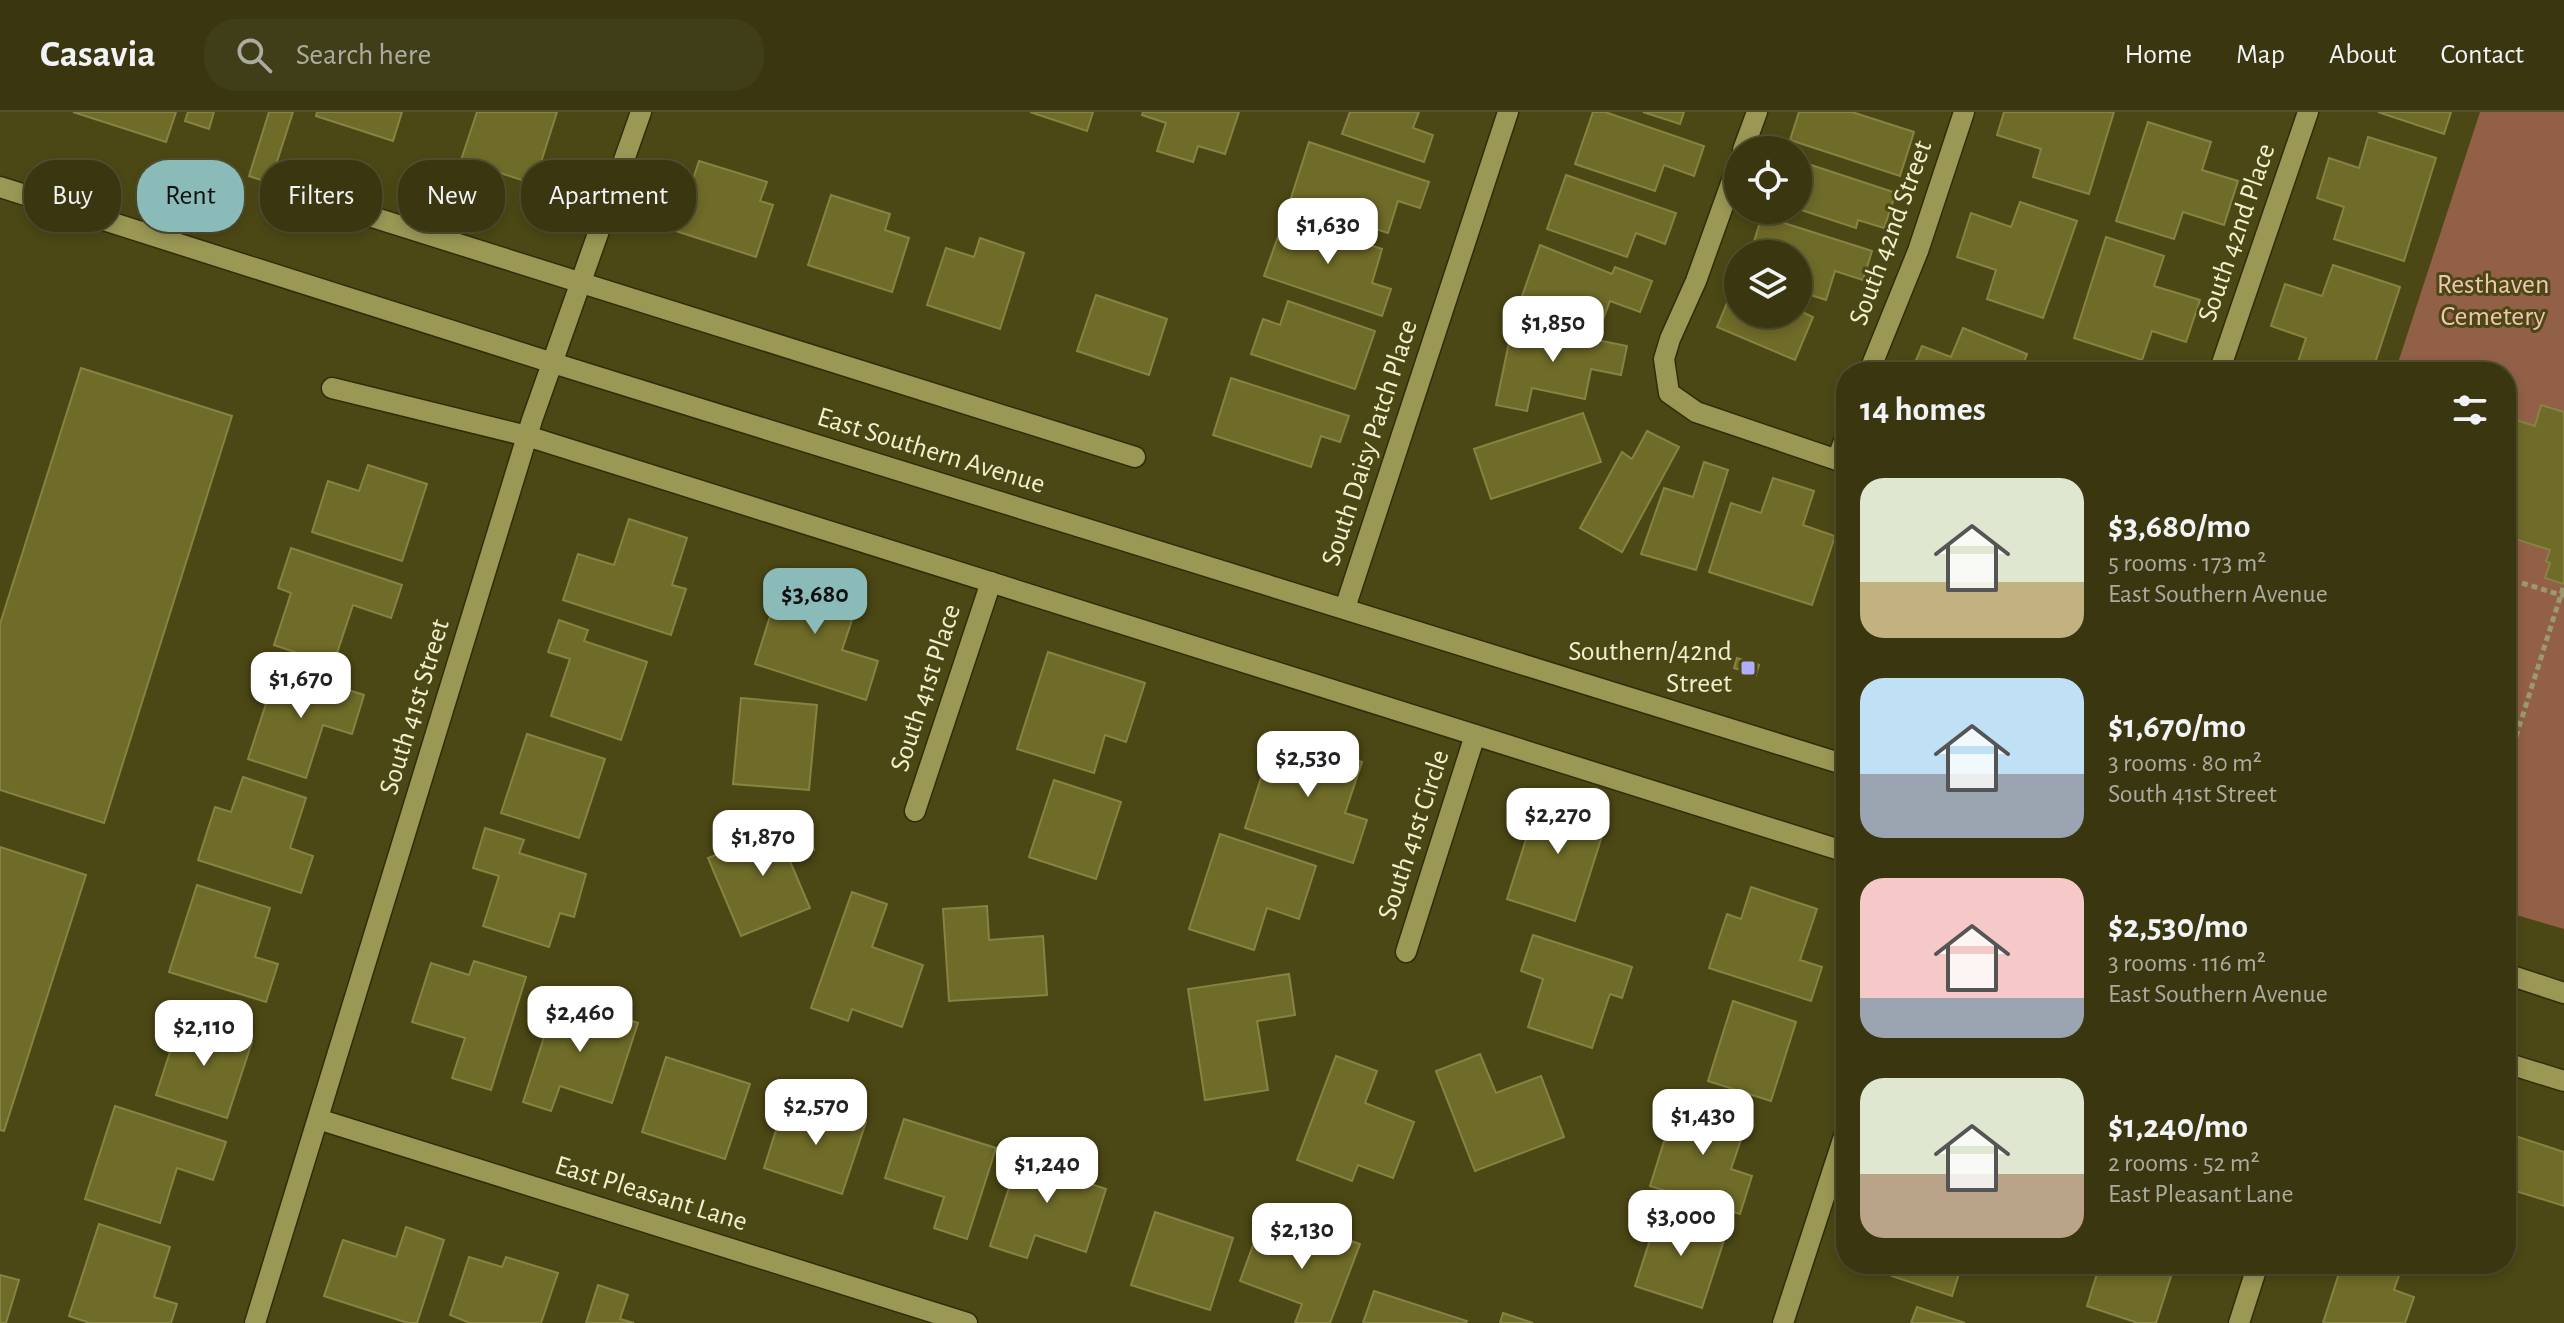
<!DOCTYPE html>
<meta charset="utf-8">
<style>
:root{--surface:#393610;--page:#403e19;--text:#f1f3f6;--muted:#abab9f;--line:#535030;--accent:#8bbbb9}
body{margin:0;font-family:"Alegreya Sans",sans-serif;background:var(--page);color:var(--text);height:100vh;display:flex;flex-direction:column;font-size:30px;white-space:nowrap}
*{box-sizing:border-box;margin:0}
p{font-size:26px;color:var(--muted)}
.icon{flex:none;width:44px;height:44px;fill:none;stroke:currentColor;stroke-width:2;stroke-linecap:round;stroke-linejoin:round}
.map{position:relative;flex:1;overflow:hidden}
.side{position:absolute;left:1836px;top:250px;width:680px;height:912px;display:flex;flex-direction:column;background:var(--surface);border-radius:32px;box-shadow:0 4px 12px #0003,0 0 0 2px var(--line)}
.side>*{flex:none}
.banner{position:absolute;left:24px;top:48px;width:760px;height:72px;display:flex;gap:16px}
.fabs{position:absolute;left:1724px;top:24px;display:grid;gap:16px}
.fabs a{display:grid;place-items:center;width:88px;height:88px;border-radius:50%;background:var(--surface);box-shadow:0 4px 12px #0003,0 0 0 2px var(--line);font-size:40px}
.price{position:absolute;translate:-50% -68px;padding:0 18px;border-radius:16px;background:#fff;color:#222;font-size:26px;line-height:52px;filter:drop-shadow(0 2px 4px #0008)}
.price::after{content:'';position:absolute;left:50%;top:48px;width:24px;height:18px;margin-left:-12px;background:inherit;clip-path:polygon(0 0,100% 0,50% 100%)}
.price.current{background:var(--accent);color:#111}
ul{padding:0;list-style:none}
li{display:flex;align-items:center;gap:24px;height:200px;padding:0 24px}
li span{display:grid;place-items:center;flex:none;width:224px;height:160px;border-radius:24px;color:#555}
li>.icon{margin-inline-start:auto}
span .icon{width:96px;height:96px;fill:#fffc;stroke-width:1}
li b{font-size:34px}
h2{display:flex;justify-content:space-between;align-items:center;height:96px;padding:0 24px;font-size:34px}
.chip{padding:0 28px;border-radius:32px;background:var(--surface);box-shadow:0 4px 12px #0003,0 0 0 2px var(--line);font-size:28px;line-height:72px}
.chip.current{background:var(--accent);color:#111}
header{display:flex;align-items:center;gap:48px;box-sizing:border-box;height:112px;padding:0 40px;background:var(--surface);border-bottom:2px solid var(--line)}
header strong{font-size:38px}
nav{display:flex;gap:44px;margin-inline-start:auto;font-size:28px}
.search{width:560px;height:72px;background:var(--page);display:flex;align-items:center;gap:20px;box-sizing:border-box;padding:0 28px;border-radius:32px;color:var(--muted);font-size:30px}
.map>svg:first-child{display:block}
.green{fill:#925f47}
.building{fill:#6f6b28;stroke:#878341;stroke-width:2}
.lines{fill:none;stroke-linecap:round;stroke-linejoin:round}
.street-casing{stroke:#302e0a;stroke-width:23}
.secondary-casing{stroke:#302e0a;stroke-width:23}
.path{stroke:#9c996f;stroke-width:5;stroke-dasharray:6 4;stroke-linecap:butt}
.street{stroke:#9b9855;stroke-width:20}
.secondary{stroke:#9b9855;stroke-width:20}
.poi-dot{fill:#b1adfa;stroke:#4c4815;stroke-width:3}
.labels{text-anchor:middle;dominant-baseline:central;stroke-width:6;stroke-linejoin:round;paint-order:stroke}
.street-label{font-size:28px;fill:#f1f0cf;stroke:#4c4815}
.park-label{font-size:28px;fill:#f2c5b0;stroke:#4c4815}
.poi-label{font-size:28px;fill:#f1f0cf;stroke:#4c4815;text-anchor:end}
</style>
<header>
<strong>Casavia</strong>
<div class="search"><svg class="icon" aria-label="search" viewBox="0 0 24 24"><circle cx="10" cy="10" r="6"/><path d="M15 15l6 6"/></svg>Search here</div>
<nav><a>Home</a><a>Map</a><a>About</a><a>Contact</a></nav>
</header>
<div class="map">
<svg width="2564" height="1211" viewBox="0 0 2564 1211">
<rect width="100%" height="100%" fill="#4c4815"/>
<path class="green" d="M2480 0H2564V817L2506 800V260H2395Z"/>
<g class="building">
<path d="M73 0H176L166 30Z"/>
<path d="M188 0H214L209 17 185 9Z"/>
<path d="M269 0H293L270 71 249 64Z"/>
<path d="M317 0H402L393 29 316 4Z"/>
<path d="M477 0H557L534 72 461 48Z"/>
<path d="M1030 0H1093L1087 19Z"/>
<path d="M1143 0H1239L1225 42 1198 34 1193 50 1157 39 1166 11 1142 3Z"/>
<path d="M1350 0H1419L1413 16 1433 23 1424 50 1342 22Z"/>
<path d="M1593 0H1605L1704 34 1694 64 1664 53 1655 79 1575 52Z"/>
<path d="M1643 0H1684L1680 12Z"/>
<path d="M1799 0H1852L1914 20 1900 64 1790 28Z"/>
<path d="M2004 0H2114L2089 82 2033 65 2041 37 1997 23Z"/>
<path d="M2378 0H2451L2444 22Z"/>
<path d="M2148 10 2211 30 2202 58 2238 69 2224 113 2183 100 2174 127 2116 109Z"/>
<path d="M2368 25 2436 46 2404 149 2334 127 2344 95 2317 86 2329 46 2359 56Z"/>
<path d="M1309 30 1429 70 1420 96 1398 89 1388 121 1290 89Z"/>
<path d="M699 49 767 70 760 89 773 93 756 145 676 119Z"/>
<path d="M1799 49 1896 81 1884 116 1858 108 1856 116 1798 97Z"/>
<path d="M1566 63 1676 101 1665 132 1636 121 1627 145 1547 117Z"/>
<path d="M831 83 890 102 885 118 909 126 892 180 808 153Z"/>
<path d="M2020 90 2077 109 2043 206 1987 187 1996 158 1957 145 1971 101 2011 115Z"/>
<path d="M1762 104 1872 139 1863 168 1835 159 1826 188 1798 179V142H1750Z"/>
<path d="M1285 105 1382 137 1372 171 1391 177 1382 204 1264 164Z"/>
<path d="M2106 125 2164 144 2154 174 2200 188 2186 230 2152 219 2142 248 2074 226Z"/>
<path d="M980 126 1024 141 1000 217 927 193 946 136 974 145Z"/>
<path d="M1540 133 1612 162 1615 155 1652 169 1640 200 1610 189 1599 218 1520 190Z"/>
<path d="M2333 153 2400 175 2372 260H2308L2296 256 2306 226 2271 214 2285 172 2322 184Z"/>
<path d="M1735 172 1738 173V202H1798V198L1813 205 1795 248 1717 215Z"/>
<path d="M1096 183 1167 207 1149 263 1077 239Z"/>
<path d="M1288 189 1375 219 1355 277 1251 242 1263 207 1280 213Z"/>
<path d="M1513 211 1627 234 1621 263 1591 257 1585 287 1532 276 1527 299 1496 293Z"/>
<path d="M1963 216 2027 242 2020 260H1911L1922 234 1951 245Z"/>
<path d="M81 256 232 304 104 711 0 678V512Z"/>
<path d="M1231 266 1349 304 1340 330 1321 324 1311 355 1213 323Z"/>
<path d="M2541 293 2564 300V472L2545 466 2550 451 2546 449 2550 438 2506 424V305L2535 314Z"/>
<path d="M1583 301 1601 350 1491 387 1474 337Z"/>
<path d="M1647 319 1679 335 1622 440 1580 416 1622 340 1632 347Z"/>
<path d="M1704 350 1728 358 1696 458 1641 442 1664 376 1693 385Z"/>
<path d="M368 353 427 372 402 449 312 420 328 369 359 379Z"/>
<path d="M1773 366 1814 379 1803 413 1835 424 1812 493 1709 460 1731 391 1761 401Z"/>
<path d="M629 407 687 426 672 473 686 477 671 523 563 488 578 442 614 453Z"/>
<path d="M291 436 402 473 391 506 353 493 333 553 274 533 291 481 278 476Z"/>
<path d="M785 457 861 481 842 538 878 549 866 588 755 552Z"/>
<path d="M559 508 588 518 584 529 647 550 621 628 551 604 570 547 548 540Z"/>
<path d="M1048 540 1145 571 1126 630 1105 623 1094 661 1017 637Z"/>
<path d="M1737 546 1759 553 1756 563 1734 556Z"/>
<path d="M278 555 364 583 352 622 323 613 306 666 248 647Z"/>
<path d="M741 586 817 593 809 678 733 672Z"/>
<path d="M527 622 605 647 579 726 501 701Z"/>
<path d="M1275 622 1362 650 1345 701 1367 708 1353 751 1245 716Z"/>
<path d="M243 665 306 686 290 736 313 744 301 781 198 748 215 695 231 700Z"/>
<path d="M1054 668 1121 690 1096 767 1029 745Z"/>
<path d="M1541 680 1609 702 1575 809 1507 787Z"/>
<path d="M802 708 814 738 789 747 810 796 741 824 708 746Z"/>
<path d="M485 716 524 728 519 741 586 762 574 805 560 801 549 835 483 814 499 764 473 756Z"/>
<path d="M1220 722 1316 754 1299 807 1267 796 1254 838 1189 817Z"/>
<path d="M0 735 86 763 4 1019 0 1018Z"/>
<path d="M197 773 270 796 255 845 278 852 266 890 169 860Z"/>
<path d="M1751 775 1817 797 1800 848 1822 855 1811 889 1709 856 1727 802 1741 807Z"/>
<path d="M852 780 887 792 872 835 923 853 902 915 852 897 848 909 811 896Z"/>
<path d="M987 794 989 828 1043 824 1047 883 949 889 943 797Z"/>
<path d="M1533 823 1632 855 1622 886 1610 882 1592 936 1528 915 1543 867 1521 859Z"/>
<path d="M474 849 526 865 491 978 452 966 465 926 412 910 431 851 469 863Z"/>
<path d="M1289 862 1295 903 1257 909 1268 978 1205 988 1188 877Z"/>
<path d="M557 885 638 911 612 991 560 974 551 999 523 990Z"/>
<path d="M1733 889 1796 910 1771 989 1708 969Z"/>
<path d="M181 906 252 930 227 1006 156 983Z"/>
<path d="M1480 942 1496 981 1541 964 1564 1025 1475 1059 1436 959Z"/>
<path d="M1336 944 1377 959 1365 991 1414 1010 1393 1066 1358 1053 1352 1069 1297 1048Z"/>
<path d="M666 945 750 972 725 1047 642 1020Z"/>
<path d="M1678 985 1748 1007 1731 1057 1752 1064 1740 1102 1650 1074Z"/>
<path d="M810 992 866 1010 842 1082 764 1056 783 996 806 1004Z"/>
<path d="M115 994 226 1030 213 1068 177 1056 160 1111 85 1087Z"/>
<path d="M904 1007 996 1036 967 1127 934 1116 944 1085 885 1066Z"/>
<path d="M2506 1021 2564 1040V1094L2506 1076Z"/>
<path d="M1023 1033 1074 1050 1069 1065 1106 1077 1086 1140 1035 1123 1027 1146 990 1134Z"/>
<path d="M1660 1097 1727 1119 1702 1196 1635 1174Z"/>
<path d="M1155 1100 1233 1126 1210 1198 1131 1173Z"/>
<path d="M99 1112 170 1135 154 1185 177 1192 171 1211H90L69 1204Z"/>
<path d="M1260 1114 1309 1133 1315 1116 1360 1132 1330 1211H1295L1302 1192 1240 1169Z"/>
<path d="M406 1115 444 1128 417 1211H408L324 1184 343 1128 396 1145Z"/>
<path d="M469 1145 502 1155 506 1145 558 1161 541 1211H470L450 1203Z"/>
<path d="M1895 1152H1962L1952 1184 1892 1164Z"/>
<path d="M2100 1152H2175L2156 1211H2138L2087 1194Z"/>
<path d="M2342 1152H2403L2394 1178 2414 1185 2405 1211H2323Z"/>
<path d="M0 1163 19 1168 6 1211H0Z"/>
<path d="M598 1173 628 1183 620 1207 634 1211H586Z"/>
<path d="M1374 1179 1467 1209 1466 1211H1363Z"/>
<path d="M1917 1195 1965 1211H1911Z"/>
<path d="M1503 1201 1533 1211H1500Z"/>
</g>
<g class="lines">
<defs>
<g id="street">
<path d="M1743 38 1757 0"/>
<path d="M1738 52 1696 169 1670 227 1664 247 1669 281 1696 300 1846 351"/>
<path d="M296 81 1135 345"/>
<path d="M1869 260 1918 139 1964 0"/>
<path d="M2219 260 2308 0"/>
<path d="M332 276 527 324 1846 740"/>
<path d="M1837 348 1846 324"/>
<path d="M1345 496 1508 0"/>
<path d="M915 699 991 470"/>
<path d="M1406 840 1475 623"/>
<path d="M2506 951 2564 969"/>
<path d="M318 1007 967 1211"/>
<path d="M255 1211 532 308 641 0"/>
<path d="M1783 1211 1846 1018"/>
<path d="M2239 1211 2258 1152"/>
</g>
<g id="secondary">
<path d="M0 75 553 251 1846 653"/>
<path d="M2506 862 2564 881"/>
</g>
</defs>
<use href="#street" class="street-casing"/>
<use href="#secondary" class="secondary-casing"/>
<g class="path">
<path d="M2522 471 2564 484"/>
<path d="M2507 653 2564 473"/>
</g>
<use href="#street" class="street"/>
<use href="#secondary" class="secondary"/>
</g>
<rect class="poi-dot" x="1740" y="548" width="16" height="16" rx="4"/>
<g class="labels">
<g class="street-label">
<text transform="translate(1891 121) rotate(-70)">South 42nd Street</text>
<text transform="translate(2237 121) rotate(-71)">South 42nd Place</text>
<text transform="translate(1370 331) rotate(-72)">South Daisy Patch Place</text>
<text transform="translate(931 339) rotate(17)">East Southern Avenue</text>
<text transform="translate(926 576) rotate(-72)">South 41st Place</text>
<text transform="translate(415 595) rotate(-73)">South 41st Street</text>
<text transform="translate(1414 723) rotate(-72)">South 41st Circle</text>
<text transform="translate(651 1082) rotate(17)">East Pleasant Lane</text>
</g>
<g class="park-label">
<text x="2493" y="173">Resthaven<tspan x="2493" dy="32">Cemetery</tspan></text>
</g>
<g class="poi-label">
<text x="1732" y="540">Southern/42nd<tspan x="1732" dy="32">Street</tspan></text>
</g>
</g>
</svg>
<div class="fabs">
<a><svg class="icon" aria-label="locate" viewBox="0 0 24 24"><circle cx="12" cy="12" r="6"/><path d="M12 2v4M12 18v4M2 12h4M18 12h4"/></svg></a>
<a><svg class="icon" aria-label="layers" viewBox="0 0 24 24"><path d="M12 4l9 5-9 5-9-5zM3 14l9 5 9-5"/></svg></a>
</div>
<b class="price" style="left:1328px;top:154px">$1,630</b>
<b class="price" style="left:1553px;top:252px">$1,850</b>
<b class="price current" style="left:815px;top:524px">$3,680</b>
<b class="price" style="left:301px;top:608px">$1,670</b>
<b class="price" style="left:1308px;top:687px">$2,530</b>
<b class="price" style="left:1558px;top:744px">$2,270</b>
<b class="price" style="left:763px;top:766px">$1,870</b>
<b class="price" style="left:580px;top:942px">$2,460</b>
<b class="price" style="left:204px;top:956px">$2,110</b>
<b class="price" style="left:816px;top:1035px">$2,570</b>
<b class="price" style="left:1703px;top:1045px">$1,430</b>
<b class="price" style="left:1047px;top:1093px">$1,240</b>
<b class="price" style="left:1681px;top:1146px">$3,000</b>
<b class="price" style="left:1302px;top:1159px">$2,130</b>
<div class="banner">
<a class="chip">Buy</a>
<a class="chip current">Rent</a>
<a class="chip">Filters</a>
<a class="chip">New</a>
<a class="chip">Apartment</a>
</div>
<section class="side">
<h2>14 homes<svg class="icon" aria-label="filters" viewBox="0 0 24 24"><path d="M4 7h16M4 17h16"/><circle cx="9" cy="7" r="2"/><circle cx="15" cy="17" r="2"/></svg></h2>
<ul>
<li><span style="background:linear-gradient(#dfe7d0 65%,#c2b280 0)"><svg class="icon" aria-label="home" viewBox="0 0 24 24"><path d="M3 11l9-7 9 7M6 9v11h12V9"/></svg></span><div><b>$3,680/mo</b><p>5 rooms · 173 m²</p><p>East Southern Avenue</p></div></li>
<li><span style="background:linear-gradient(#bfe0f5 60%,#9aa5b1 0)"><svg class="icon" aria-label="home" viewBox="0 0 24 24"><path d="M3 11l9-7 9 7M6 9v11h12V9"/></svg></span><div><b>$1,670/mo</b><p>3 rooms · 80 m²</p><p>South 41st Street</p></div></li>
<li><span style="background:linear-gradient(#f6c9c9 75%,#9aa5b1 0)"><svg class="icon" aria-label="home" viewBox="0 0 24 24"><path d="M3 11l9-7 9 7M6 9v11h12V9"/></svg></span><div><b>$2,530/mo</b><p>3 rooms · 116 m²</p><p>East Southern Avenue</p></div></li>
<li><span style="background:linear-gradient(#dfe7d0 60%,#b9a48a 0)"><svg class="icon" aria-label="home" viewBox="0 0 24 24"><path d="M3 11l9-7 9 7M6 9v11h12V9"/></svg></span><div><b>$1,240/mo</b><p>2 rooms · 52 m²</p><p>East Pleasant Lane</p></div></li>
</ul>
</section>
</div>
